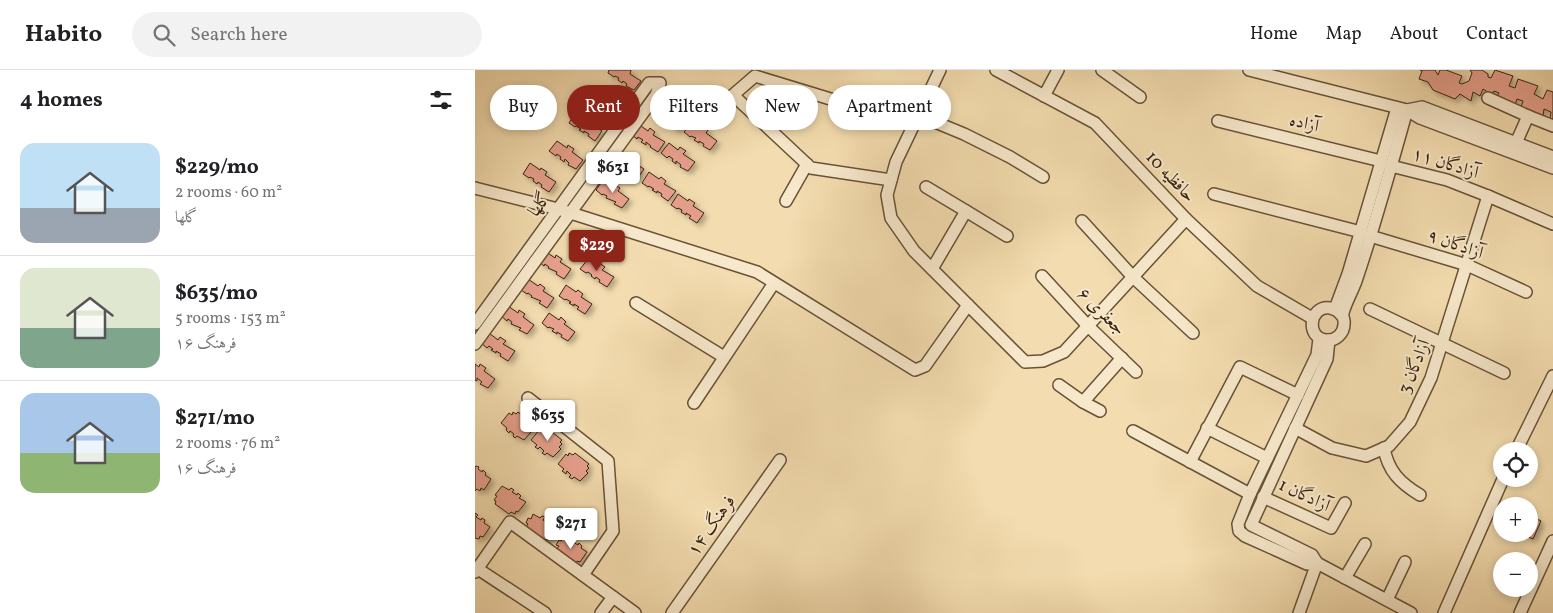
<!DOCTYPE html>
<meta charset="utf-8">
<style>
:root{--surface:#fff;--page:#f2f2f2;--text:#202124;--muted:#757577;--line:#e0e0e0;--accent:#8f2418}
body{margin:0;font-family:Vollkorn,Amiri,serif;background:var(--page);color:var(--text);height:100vh;display:flex;flex-direction:column;font-size:19px;white-space:nowrap}
*{box-sizing:border-box;margin:0}
p{font-size:16px;color:var(--muted)}
.icon{flex:none;width:28px;height:28px;fill:none;stroke:currentColor;stroke-width:2;stroke-linecap:round;stroke-linejoin:round}
.map{position:relative;flex:1;overflow:hidden}
.details{display:flex;flex-direction:column;background:var(--surface);width:475px}
.details>*{flex:none}
.hud{position:absolute;left:15px;top:15px;width:475px;height:45px;display:flex;gap:10px}
.buttons{position:absolute;left:1018px;top:372px;display:grid;gap:10px}
.buttons a{display:grid;place-items:center;width:45px;height:45px;border-radius:50%;background:var(--surface);box-shadow:0 2px 8px #0003;font-size:25px}
.price{position:absolute;translate:-50% -42px;padding:0 11px;border-radius:5px;background:#fff;color:#222;font-size:16px;line-height:32px;filter:drop-shadow(0 1px 2px #0008)}
.price::after{content:'';position:absolute;left:50%;top:30px;width:15px;height:11px;margin-left:-8px;background:inherit;clip-path:polygon(0 0,100% 0,50% 100%)}
.price.on{background:var(--accent);color:#fff}
ul{padding:0;list-style:none}
li{display:flex;align-items:center;gap:15px;height:125px;padding:0 20px}
li+li{border-top:1px solid var(--line)}
li span{display:grid;place-items:center;flex:none;width:140px;height:100px;border-radius:15px;color:#555}
li>.icon{margin-inline-start:auto}
span .icon{width:60px;height:60px;fill:#fffc;stroke-width:1}
li b{font-size:21px}
h2{display:flex;justify-content:space-between;align-items:center;height:60px;padding:0 20px;font-size:21px}
.chip{padding:0 18px;border-radius:22px;background:var(--surface);box-shadow:0 2px 8px #0003;font-size:18px;line-height:45px}
.chip.on{background:var(--accent);color:#fff}
header{display:flex;align-items:center;gap:30px;box-sizing:border-box;height:70px;padding:0 25px;background:var(--surface);border-bottom:1px solid var(--line)}
header strong{font-size:24px}
nav{display:flex;gap:28px;margin-inline-start:auto;font-size:18px}
.search{width:350px;height:45px;background:var(--page);display:flex;align-items:center;gap:12px;box-sizing:border-box;padding:0 18px;border-radius:28px;color:var(--muted);font-size:19px}
main{display:flex;flex:1;min-height:0}
.map>svg:first-child{display:block}
.building{fill:#e6a08c;stroke:#3a2411;filter:url(#shadow)}
.lines{fill:none;stroke-linecap:round;stroke-linejoin:round}
.minor-casing{stroke:#685238;stroke-width:14}
.minor{stroke:#f7e8cb;stroke-width:11}
.labels{text-anchor:middle;dominant-baseline:central;stroke-width:4;stroke-linejoin:round;paint-order:stroke}
.street-label{font-size:18px;fill:#3a2411;stroke:#f7e8cb}
</style>
<header>
<strong>Habito</strong>
<div class="search"><svg class="icon" aria-label="search" viewBox="0 0 24 24"><circle cx="10" cy="10" r="6"/><path d="M15 15l6 6"/></svg>Search here</div>
<nav><a>Home</a><a>Map</a><a>About</a><a>Contact</a></nav>
</header>
<main>
<section class="details">
<h2>4 homes<svg class="icon" aria-label="filters" viewBox="0 0 24 24"><path d="M4 7h16M4 17h16"/><circle cx="9" cy="7" r="2"/><circle cx="15" cy="17" r="2"/></svg></h2>
<ul>
<li><span style="background:linear-gradient(#bfe0f5 65%,#9aa5b1 0)"><svg class="icon" aria-label="home" viewBox="0 0 24 24"><path d="M3 11l9-7 9 7M6 9v11h12V9"/></svg></span><div><b>$229/mo</b><p>2 rooms · 60 m²</p><p>گلها</p></div></li>
<li><span style="background:linear-gradient(#dfe7d0 60%,#7fa58c 0)"><svg class="icon" aria-label="home" viewBox="0 0 24 24"><path d="M3 11l9-7 9 7M6 9v11h12V9"/></svg></span><div><b>$635/mo</b><p>5 rooms · 153 m²</p><p>فرهنگ ۱۶</p></div></li>
<li><span style="background:linear-gradient(#a9c7e8 60%,#8fb573 0)"><svg class="icon" aria-label="home" viewBox="0 0 24 24"><path d="M3 11l9-7 9 7M6 9v11h12V9"/></svg></span><div><b>$271/mo</b><p>2 rooms · 76 m²</p><p>فرهنگ ۱۶</p></div></li>
</ul>
</section>
<div class="map">
<svg width="1078" height="543" viewBox="0 0 1078 543">
<defs>
<filter id="shadow"><feDropShadow dx="3.5" dy="3.5" stdDeviation="2.5" flood-color="#0004"/></filter>
</defs>
<rect width="100%" height="100%" fill="#f3dcaf"/>
<filter id="stains"><feTurbulence type="fractalNoise" baseFrequency=".004" numOctaves="4"/><feColorMatrix values="0 0 0 0 .2 0 0 0 0 .09 0 0 0 0 .02 0 0 0 .5 -.17"/></filter>
<radialGradient id="worn" r=".72"><stop offset=".6" stop-color="#630" stop-opacity="0"/><stop offset="1" stop-color="#630" stop-opacity=".3"/></radialGradient>
<g class="building">
<path d="M134 0H156L155 4 166 11 159 20 151 16 152 14 148 11 147 13 143 10 144 8 140 6 139 7 133 3Z"/>
<path d="M945 0H960L963 5 965 0H971L987 6 984 13 987 14 994 11 997 3 995 0H1007L1013 4V7L1016 8 1020 0 1038 6 1034 16 1040 18 1043 9 1063 16 1059 24 1068 29 1072 20 1078 22V49L1075 48 1076 42 1069 39 1068 46 1046 37 1048 31 1042 29 1040 35 1022 26 1024 23 1019 21 1017 25 1008 19 1005 26 998 22 996 31 985 24 980 29 958 20 953 12 944 9 947 1Z"/>
<path d="M125 19 135 26 136 23 142 27 140 30 151 38 144 47 136 43 138 40 133 38V40L128 37 129 35 125 33 124 34 118 29Z"/>
<path d="M185 32 195 39 196 36 202 40 199 43 211 51 204 60 196 56 197 54 188 50 189 48 185 45 184 47 178 42Z"/>
<path d="M101 42 111 49 113 47 118 51 116 54 127 61 120 71 113 66 114 64 109 61V63L104 60 106 59 101 56 100 57 94 53Z"/>
<path d="M216 52 226 59 228 56 233 60 231 63 242 71 235 80 228 76 229 74 224 71V73L219 70 221 68 216 66 215 67 209 62Z"/>
<path d="M163 54 173 61 175 58 180 62 178 65 190 72 183 82 175 77 176 76 171 72V75L166 72 168 70 163 67 162 69 156 64Z"/>
<path d="M82 71 92 78 93 75 99 79 97 82 108 90 101 99 93 95 94 93 90 89 89 92 85 89 86 87 82 84 81 86 74 81Z"/>
<path d="M194 73 203 80 205 77 211 81 208 84 220 92 213 101 205 97 206 95 201 91V94L197 91 198 89 194 86 192 88 186 83Z"/>
<path d="M143 81 153 88 155 85 160 89 158 92 169 99 162 109 154 104 156 102 146 98 147 97 143 94 142 96 136 91Z"/>
<path d="M55 93 65 100 66 98 72 102 70 105 81 112 74 122 66 117 67 115 63 112 62 114 58 111 59 109 55 107 54 108 48 104Z"/>
<path d="M174 102 184 109 186 107 191 111 189 114 201 121 193 131 186 126 187 124 182 121V123L177 120 179 119 174 116 173 117 167 113Z"/>
<path d="M128 110 138 117 139 114 145 118 143 121 154 129 147 138 139 134 141 132 131 128 132 126 128 124 127 125 121 120Z"/>
<path d="M203 124 213 131 214 129 220 133 218 136 229 143 222 153 214 148 216 146 211 143V145L206 142 207 140 203 138 202 139 196 135Z"/>
<path d="M70 181 80 188 81 185 87 189 85 192 96 199 89 209 81 204 82 202 73 198 74 197 70 194 69 196 63 191Z"/>
<path d="M113 189 123 196 124 193 130 197 127 200 139 207 132 217 124 212 125 210 121 207 120 209 116 206 117 205 113 202 111 203 105 199Z"/>
<path d="M53 209 63 216 65 214 70 218 68 221 79 228 72 238 64 233 66 231 56 227 57 226 53 223 52 224 46 220Z"/>
<path d="M91 215 101 222 103 220 108 224 106 227 117 234 110 244 102 239 104 237 99 234V236L94 233 96 232 91 229 90 230 84 226Z"/>
<path d="M33 236 43 243 44 240 50 244 48 247 59 255 52 264 44 260 46 258 36 254 37 252 33 249 32 251 26 246Z"/>
<path d="M74 243 84 250 86 247 91 252 89 254 100 262 93 271 86 267 87 265 82 262V264L77 261 79 259 74 257 73 258 67 253Z"/>
<path d="M14 263 23 270 25 267 31 271 28 274 40 281 33 291 25 286 26 284 21 281V283L16 280 18 279 14 276 12 278 6 273Z"/>
<path d="M0 294 4 297 5 294 11 298 9 301 20 309 13 318 5 314 7 312 2 308V311L0 310Z"/>
<path d="M38 342 41 344 43 342 57 353 55 355 57 357 54 361 56 362 49 370 42 366 40 368 38 366 39 364 35 361 34 363 31 360 32 358 26 353 34 343 37 345Z"/>
<path d="M67 359 71 361 73 359 87 370 85 372 87 374 84 377 86 379 78 387 72 383 70 385 67 383 69 381 65 377 63 379 60 377 62 375 56 370 64 360 66 362Z"/>
<path d="M94 383 98 385 100 383 114 394 112 396 114 398 111 401 113 403 105 411 99 407 97 409 94 407 96 405 92 401 91 404 87 401 89 399 83 394 91 384 93 386Z"/>
<path d="M1 396 4 397 3 399 7 402 8 400 11 403 10 405 16 409 9 420 6 418 5 421 2 419 0 421V397Z"/>
<path d="M27 416 34 420 36 418 39 420 37 422 42 425 43 423 46 426 44 428 51 432 43 442 41 441 40 444 36 442 34 444 20 434 21 431 19 430 22 426 20 425Z"/>
<path d="M0 443 3 445 1 447 6 450 7 448 10 450 9 453 15 457 8 467 5 466 4 469 0 468Z"/>
<path d="M58 444 65 448 67 446 70 447 68 450 73 453 74 451 77 453 75 456 81 460 74 470 71 469V471L50 458 53 454 51 453 53 448 56 449Z"/>
<path d="M1054 445 1066 451 1058 469 1046 464H1054Z"/>
<path d="M89 466 95 470 97 468 100 470 98 472 103 475 104 473 107 476 106 478 112 482 105 492 102 491 101 494 81 480 84 476 81 475 84 470 86 471Z"/>
</g>
<g class="lines">
<defs>
<g id="minor">
<path d="M465 0 421 92 412 125 416 148 439 181 550 292 568 291 589 282 711 149"/>
<path d="M521 0 620 53 711 149 782 216 837 248"/>
<path d="M627 0 665 27"/>
<path d="M774 0 932 40C916 97 900 155 881 211 877 222 871 232 868 243 867 247 870 250 869 254 869 263 861 271 852 270 830 269 834 235 855 238 861 239 864 241 867 246"/>
<path d="M569 26 583 0"/>
<path d="M1013 28 1053 46 1041 73"/>
<path d="M1053 46 1078 56"/>
<path d="M743 51 906 91"/>
<path d="M1078 87 947 37 932 40 945 48 1078 98"/>
<path d="M916 96 972 110 1013 126 1078 154"/>
<path d="M416 110 336 98 258 25 280 6 372 34 443 45 489 64 535 87 568 107"/>
<path d="M451 117 491 141"/>
<path d="M0 118 83 139 282 202 440 300 450 296 493 235"/>
<path d="M739 124 886 162"/>
<path d="M311 131 332 94"/>
<path d="M607 151 658 207 718 263"/>
<path d="M895 166 992 195 1051 222"/>
<path d="M457 199 491 141 532 166"/>
<path d="M567 206 613 256 661 302"/>
<path d="M161 233 249 287"/>
<path d="M860 239 873 204 922 38"/>
<path d="M895 239 1029 303"/>
<path d="M0 254 174 13H185L181 25 0 274"/>
<path d="M854 270 852 289 776 455 837 485 842 493 936 543"/>
<path d="M584 315 608 332 625 341"/>
<path d="M53 328 133 391 138 461 108 505"/>
<path d="M608 332 647 288"/>
<path d="M219 333 299 213"/>
<path d="M732 358 792 388"/>
<path d="M820 358 857 378 891 386 914 376 935 352 956 308 1013 126"/>
<path d="M658 361 775 424"/>
<path d="M909 378C913 401 925 413 945 425"/>
<path d="M1041 381 1078 306"/>
<path d="M715 392 765 297 823 325"/>
<path d="M788 427 856 458 870 433"/>
<path d="M842 493 832 494 770 466 764 461 763 454 775 424 842 285 844 269"/>
<path d="M3 499 70 543"/>
<path d="M0 502 35 452 160 543"/>
<path d="M870 508 890 474"/>
<path d="M912 530 930 492"/>
<path d="M126 543 138 527"/>
<path d="M197 543 305 390"/>
<path d="M824 543 842 493"/>
<path d="M969 543 1028 409"/>
<path d="M1045 543 1078 471"/>
</g>
</defs>
<use href="#minor" class="minor-casing"/>
<use href="#minor" class="minor"/>
</g>
<g class="labels">
<g class="street-label">
<text transform="translate(829 54) rotate(14)">آزاده</text>
<text transform="translate(970 94) rotate(17)">آزادگان ۱۱</text>
<text transform="translate(695 107) rotate(46)">حافظیه 10</text>
<text transform="translate(65 135) rotate(-54)">گلها</text>
<text transform="translate(980 175) rotate(19)">آزادگان ۹</text>
<text transform="translate(626 242) rotate(45)">جعفری ۶</text>
<text transform="translate(940 297) rotate(-68)">آزادگان 3</text>
<text transform="translate(829 426) rotate(25)">آزادگان 1</text>
<text transform="translate(237 456) rotate(-55)">فرهنگ ۱۴</text>
</g>
</g>
<rect width="100%" height="100%" filter="url(#stains)"/>
<rect width="100%" height="100%" fill="url(#worn)"/>
</svg>
<div class="buttons">
<a><svg class="icon" aria-label="locate" viewBox="0 0 24 24"><circle cx="12" cy="12" r="6"/><path d="M12 2v4M12 18v4M2 12h4M18 12h4"/></svg></a>
<a>+</a>
<a>−</a>
</div>
<b class="price" style="left:138px;top:124px">$631</b>
<b class="price on" style="left:122px;top:202px">$229</b>
<b class="price" style="left:73px;top:372px">$635</b>
<b class="price" style="left:96px;top:480px">$271</b>
<div class="hud">
<a class="chip">Buy</a>
<a class="chip on">Rent</a>
<a class="chip">Filters</a>
<a class="chip">New</a>
<a class="chip">Apartment</a>
</div>
</div>
</main>
